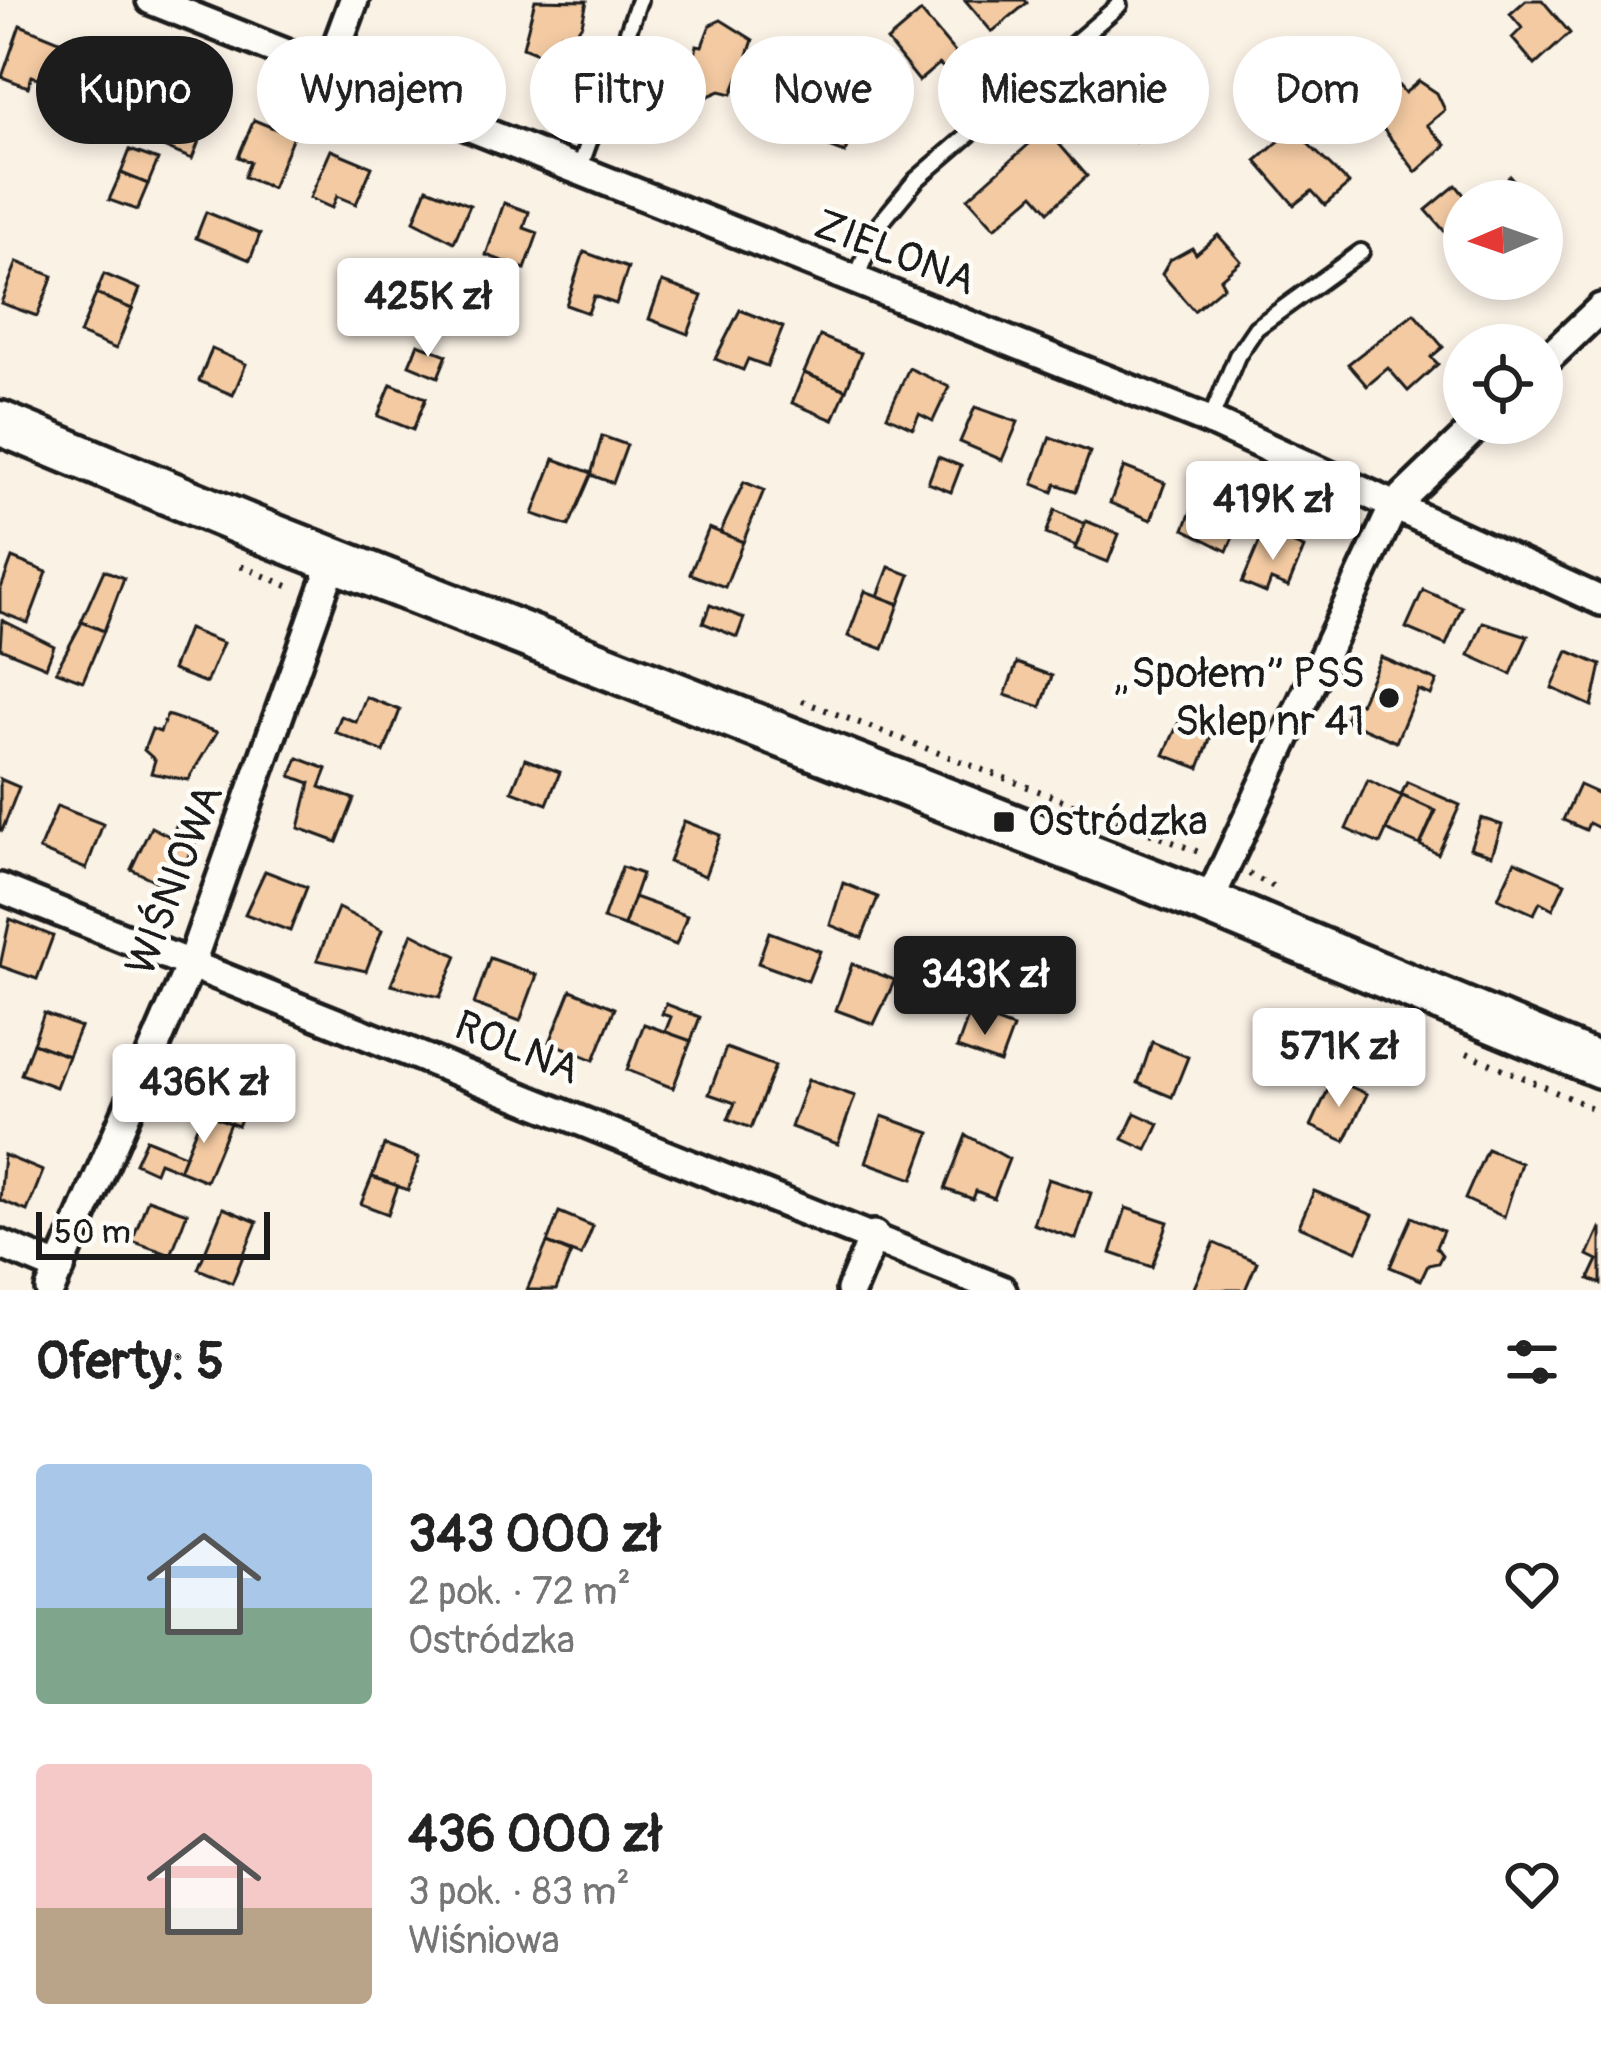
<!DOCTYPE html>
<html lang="pl">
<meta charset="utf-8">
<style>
:root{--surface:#fff;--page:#f2f2f2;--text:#222;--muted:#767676;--accent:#1c1c1c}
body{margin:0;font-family:Pangolin,sans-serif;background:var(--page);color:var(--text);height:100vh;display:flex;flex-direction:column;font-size:45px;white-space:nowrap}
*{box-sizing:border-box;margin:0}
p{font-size:39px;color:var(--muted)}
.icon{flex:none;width:66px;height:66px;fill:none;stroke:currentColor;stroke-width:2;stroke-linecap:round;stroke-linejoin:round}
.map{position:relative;height:1290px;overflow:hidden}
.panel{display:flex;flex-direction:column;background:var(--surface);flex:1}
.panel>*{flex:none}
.top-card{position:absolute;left:36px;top:36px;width:1530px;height:108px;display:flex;gap:24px}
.needle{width:78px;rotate:268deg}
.buttons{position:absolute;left:1443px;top:180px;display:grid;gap:24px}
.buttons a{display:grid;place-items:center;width:120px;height:120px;border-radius:50%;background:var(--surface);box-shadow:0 6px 18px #0003;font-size:60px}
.scale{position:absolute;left:36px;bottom:30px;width:234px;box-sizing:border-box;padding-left:12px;border:6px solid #1c1c1c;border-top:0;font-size:33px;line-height:42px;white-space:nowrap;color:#1c1c1c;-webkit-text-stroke:9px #fdfcf7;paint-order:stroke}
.price{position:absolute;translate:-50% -102px;padding:0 27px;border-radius:12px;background:#fff;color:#222;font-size:39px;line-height:78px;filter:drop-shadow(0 3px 6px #0008)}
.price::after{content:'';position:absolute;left:50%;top:72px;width:36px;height:27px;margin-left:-18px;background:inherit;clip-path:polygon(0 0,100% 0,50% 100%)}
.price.selected{background:var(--accent);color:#fff}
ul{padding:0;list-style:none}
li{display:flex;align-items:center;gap:36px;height:300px;padding:0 36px}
li span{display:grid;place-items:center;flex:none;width:336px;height:240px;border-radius:12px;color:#555}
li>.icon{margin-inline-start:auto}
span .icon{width:144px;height:144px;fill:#fffc;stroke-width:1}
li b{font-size:51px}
h2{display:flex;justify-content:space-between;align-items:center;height:144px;padding:0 36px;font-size:51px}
.tag{padding:0 42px;border-radius:54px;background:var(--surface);box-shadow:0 6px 18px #0003;font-size:42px;line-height:108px}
.tag.selected{background:var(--accent);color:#fff}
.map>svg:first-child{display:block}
.building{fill:#f3caa2;stroke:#1c1c1c;stroke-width:3}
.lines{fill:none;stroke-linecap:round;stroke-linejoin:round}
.lane-casing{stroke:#1c1c1c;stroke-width:22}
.street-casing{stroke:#1c1c1c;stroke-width:36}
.primary-casing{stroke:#1c1c1c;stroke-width:51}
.path{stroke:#1c1c1c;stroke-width:6;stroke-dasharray:3 9;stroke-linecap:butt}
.lane{stroke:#fdfcf7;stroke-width:14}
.street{stroke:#fdfcf7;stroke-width:27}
.primary{stroke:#fdfcf7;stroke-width:42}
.poi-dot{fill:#1c1c1c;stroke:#fdfcf7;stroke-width:4.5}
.labels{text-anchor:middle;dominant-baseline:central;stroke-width:9;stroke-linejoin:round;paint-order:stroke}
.street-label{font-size:42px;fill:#1c1c1c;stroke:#fdfcf7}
.poi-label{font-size:42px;fill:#1c1c1c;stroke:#fdfcf7;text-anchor:end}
</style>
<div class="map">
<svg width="1601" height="1290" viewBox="0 0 1601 1290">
<rect width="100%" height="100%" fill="#fbf2e6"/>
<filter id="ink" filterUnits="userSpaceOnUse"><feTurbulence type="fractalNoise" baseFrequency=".00833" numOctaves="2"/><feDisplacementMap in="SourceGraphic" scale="24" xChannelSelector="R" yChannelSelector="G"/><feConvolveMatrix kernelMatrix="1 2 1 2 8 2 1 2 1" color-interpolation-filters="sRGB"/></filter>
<g filter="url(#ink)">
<g class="building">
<path d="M535 0 587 1 582 24 572 38 560 34 550 58 523 47Z"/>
<path d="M965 0H1025L1027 3 992 32Z"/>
<path d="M1526 0H1542L1570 33 1535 65 1512 38 1522 28 1510 14Z"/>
<path d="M921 12 962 61 950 73 939 64 919 81 887 41Z"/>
<path d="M721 20 753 40 748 55 753 64 749 74 739 76 732 94 720 91 706 97 698 114 674 104 685 76 691 78 697 45 702 46 710 25Z"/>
<path d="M20 25 62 42 47 82 32 76 28 87 2 77Z"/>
<path d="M88 55 129 73 114 110 97 103 92 115 67 104Z"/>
<path d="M1154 70 1181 103 1135 142 1112 116 1125 104 1120 98Z"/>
<path d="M1419 81 1437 93 1445 110 1427 125 1446 145 1416 172 1372 114 1399 86 1405 93Z"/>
<path d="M173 92 212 108 192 159 163 147 169 133 158 128Z"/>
<path d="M803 92 860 115 845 153 788 131Z"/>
<path d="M254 120 293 136 272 188 244 177 250 162 238 157Z"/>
<path d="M1046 129 1087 176 1049 211 1034 194 995 228 968 198Z"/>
<path d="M1293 129 1349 184 1325 205 1312 191 1294 205 1256 161Z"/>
<path d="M130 150 158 160 148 184 121 173Z"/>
<path d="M331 150 372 167 356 204 337 196 332 208 310 198Z"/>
<path d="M121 173 148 184 137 210 109 200Z"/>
<path d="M1510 176 1531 201H1473L1484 190 1489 195Z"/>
<path d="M1456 185 1469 201H1464V235L1456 226 1446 233 1426 210Z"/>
<path d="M427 188 470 205 454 242 414 221Z"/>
<path d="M504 203 529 212 524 228 538 233 525 269 486 255Z"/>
<path d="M206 212 260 234 250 260 196 238Z"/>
<path d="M1218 235 1241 261 1220 279 1224 286 1194 311 1162 274 1170 260 1192 248 1196 254Z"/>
<path d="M584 252 628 268 616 304 594 296 588 313 566 305Z"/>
<path d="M17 262 53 276 37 316 1 303Z"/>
<path d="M104 274 140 289 132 309 96 294Z"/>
<path d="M662 282 702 296 688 334 649 319Z"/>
<path d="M96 294 132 309 116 349 80 334Z"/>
<path d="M740 310 783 327 767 366 748 359 743 370 715 359Z"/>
<path d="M1414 313 1443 347 1431 357 1438 364 1408 391 1388 368 1367 386 1348 364Z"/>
<path d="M820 336 861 353 846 390 804 373Z"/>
<path d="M418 344 447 355 438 377 409 365Z"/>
<path d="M212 349 246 364 233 395 199 381Z"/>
<path d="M909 368 949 387 933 421 919 414 913 428 887 416Z"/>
<path d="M804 373 846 390 833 420 792 403Z"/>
<path d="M391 384 426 398 413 430 378 416Z"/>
<path d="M975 407 1018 422 1002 460 960 442Z"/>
<path d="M602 436 627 445 613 483 591 475Z"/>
<path d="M1050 437 1090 452 1076 491 1056 484 1053 492 1033 484Z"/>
<path d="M938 457 961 466 951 492 928 483Z"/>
<path d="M554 459 592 473 569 526 533 514Z"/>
<path d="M1124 467 1165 483 1151 520 1110 503Z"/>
<path d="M744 482 764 490 743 542 720 533Z"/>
<path d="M1198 494 1232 504 1228 513 1241 518 1227 551 1184 529Z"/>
<path d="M1055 510 1085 524 1076 546 1046 534Z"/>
<path d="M1086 521 1119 534 1108 562 1075 549Z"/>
<path d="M709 528 743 542 725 587 690 574Z"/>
<path d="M1264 531 1304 548 1288 587 1271 580 1266 593 1242 583Z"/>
<path d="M12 558 47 572 28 623 0 612V591Z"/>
<path d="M889 567 910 575 899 604 878 596Z"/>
<path d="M104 570 124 578 104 631 81 622Z"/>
<path d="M1423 590 1462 607 1446 645 1406 628Z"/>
<path d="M865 591 899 604 883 649 848 636Z"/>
<path d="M710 605 744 618 737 637 703 623Z"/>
<path d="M2 620 54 646 46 667 0 648Z"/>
<path d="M82 622 104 631 83 681 56 671Z"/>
<path d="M1483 622 1528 636 1511 674 1469 655Z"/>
<path d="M188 629 223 643 206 683 172 670Z"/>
<path d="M1568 651 1601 665 1592 706 1552 688Z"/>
<path d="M1381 657 1437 681 1431 695 1418 690 1396 742 1345 720 1352 701 1360 704Z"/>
<path d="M1017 663 1052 676 1041 707 1005 695Z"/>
<path d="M366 697 400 710 384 752 335 732 341 716 356 722Z"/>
<path d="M1183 713 1215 726 1199 768 1164 755Z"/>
<path d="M167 715 217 732 188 780 151 773 155 760 144 750 152 729 160 732Z"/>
<path d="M298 758 327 769 320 787 354 799 337 842 299 828 310 783 291 776Z"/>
<path d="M525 759 560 772 547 804 512 791Z"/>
<path d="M0 779 19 787 2 831 0 830Z"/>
<path d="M1368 780 1402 796 1380 844 1346 829Z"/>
<path d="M1407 782 1460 805 1438 854 1420 845 1436 811 1401 795Z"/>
<path d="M1579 785 1601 795V829L1589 823 1586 830 1563 820Z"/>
<path d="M1402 796 1435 811 1420 845 1386 830Z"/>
<path d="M57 806 103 824 86 869 39 850Z"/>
<path d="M1481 818 1502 825 1492 855 1470 848Z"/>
<path d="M179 819 201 831 172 889 131 869 151 827 171 837Z"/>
<path d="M684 821 720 835 705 876 669 862Z"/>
<path d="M1515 861 1565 883 1553 909 1540 902 1534 914 1498 898Z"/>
<path d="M622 867 642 874 624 926 603 919Z"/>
<path d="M265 871 307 887 290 931 245 914Z"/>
<path d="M843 883 878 897 862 938 830 925Z"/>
<path d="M634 897 687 916 676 945 624 926Z"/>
<path d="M338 908 382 930 366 971 317 960Z"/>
<path d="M10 919 53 936 37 979 0 966Z"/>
<path d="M769 932 820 951 808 981 758 963Z"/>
<path d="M412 933 457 956 440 997 391 985Z"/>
<path d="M998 943 1032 957 1015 1000 981 986Z"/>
<path d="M490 958 537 975 520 1021 474 1004Z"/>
<path d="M852 964 895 980 874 1024 836 1010Z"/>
<path d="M571 990 615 1008 594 1060 550 1042Z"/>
<path d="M666 1004 700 1017 691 1041 665 1032 671 1017 662 1014Z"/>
<path d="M970 1012 1013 1028 1000 1063 957 1048Z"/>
<path d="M44 1013 80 1027 68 1056 33 1043Z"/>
<path d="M644 1024 691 1041 673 1088 627 1070Z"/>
<path d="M1152 1042 1188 1057 1172 1097 1138 1083Z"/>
<path d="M33 1043 68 1056 56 1087 21 1074Z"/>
<path d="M726 1048 775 1066 751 1128 728 1119 735 1103 709 1094Z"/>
<path d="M1333 1079 1367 1094 1345 1141 1311 1126Z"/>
<path d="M808 1080 855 1096 838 1144 791 1127Z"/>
<path d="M216 1081 251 1095 238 1126 203 1112Z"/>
<path d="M203 1112 230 1123 206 1181 179 1170Z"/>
<path d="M1135 1113 1159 1124 1147 1150 1123 1139Z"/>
<path d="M882 1116 930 1133 913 1179 866 1162Z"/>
<path d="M966 1135 1009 1159 994 1198 976 1191 973 1199 945 1189Z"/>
<path d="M146 1139 185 1155 179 1170 159 1162 155 1172 135 1163Z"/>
<path d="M384 1145 419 1158 408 1190 372 1177Z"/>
<path d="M1487 1149 1521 1163 1504 1217 1465 1199Z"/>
<path d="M4 1155 43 1171 27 1211 0 1200Z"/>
<path d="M372 1177 398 1186 388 1214 361 1204Z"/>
<path d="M1048 1179 1091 1193 1076 1239 1033 1224Z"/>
<path d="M1314 1191 1373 1215 1357 1251 1299 1226Z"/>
<path d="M148 1199 187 1213 171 1255 132 1241Z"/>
<path d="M223 1208 257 1222 232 1283 198 1269Z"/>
<path d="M1126 1208 1168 1222 1152 1267 1111 1253Z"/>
<path d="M559 1212 593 1226 581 1256 547 1243Z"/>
<path d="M1412 1217 1443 1231 1436 1247 1442 1255 1438 1263 1428 1265 1421 1280 1390 1267Z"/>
<path d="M1600 1228 1601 1229V1284L1589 1279 1598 1260 1588 1255Z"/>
<path d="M547 1243 571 1253 556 1290H527Z"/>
<path d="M1214 1243 1257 1262 1245 1290H1193Z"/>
</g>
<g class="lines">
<defs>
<g id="lane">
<path d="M578 173 639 0"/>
<path d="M854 283 878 226 916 180 1119 5"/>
<path d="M1210 421 1237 356 1256 328 1361 252"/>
</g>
<g id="street">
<path d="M151 0 1210 421 1601 601"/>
<path d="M327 73 354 0"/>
<path d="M1542 364 1601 308"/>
<path d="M0 888 1002 1290"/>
<path d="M1208 903 1394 506 1480 423"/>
<path d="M0 1244 60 1269"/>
<path d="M50 1290 191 963 334 559"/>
<path d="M851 1290 874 1235"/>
</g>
<path id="primary" d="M0 423 258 530 1208 903 1601 1066"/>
</defs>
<use href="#lane" class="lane-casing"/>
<use href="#street" class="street-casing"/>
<use href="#primary" class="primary-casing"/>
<g class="path">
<path d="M241 566 295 589"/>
<path d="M802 701 1204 854"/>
<path d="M1249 874 1280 890"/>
<path d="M1467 1053 1601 1112"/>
</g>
<use href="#lane" class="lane"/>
<use href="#street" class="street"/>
<use href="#primary" class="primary"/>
</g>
</g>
<g class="poi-dot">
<circle cx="1389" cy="698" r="12"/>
<rect x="992" y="810" width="24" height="24" rx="6"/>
</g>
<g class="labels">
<g class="street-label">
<text transform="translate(895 253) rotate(21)">ZIELONA</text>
<text transform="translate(175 880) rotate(-69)">WIŚNIOWA</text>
<text transform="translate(517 1048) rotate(22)">ROLNA</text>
</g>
<g class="poi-label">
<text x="1365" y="674">„Społem” PSS<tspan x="1365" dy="48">Sklep nr 41</tspan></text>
<text x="1028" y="822" text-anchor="start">Ostródzka</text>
</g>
</g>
</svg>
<div class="buttons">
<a><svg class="needle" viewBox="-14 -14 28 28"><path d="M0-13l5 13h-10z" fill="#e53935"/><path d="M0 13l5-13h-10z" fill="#767676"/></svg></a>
<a><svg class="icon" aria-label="locate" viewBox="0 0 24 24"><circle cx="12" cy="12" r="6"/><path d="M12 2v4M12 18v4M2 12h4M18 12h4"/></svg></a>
</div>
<div class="scale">50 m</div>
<b class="price" style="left:428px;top:360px">425K zł</b>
<b class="price" style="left:1273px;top:563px">419K zł</b>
<b class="price selected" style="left:985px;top:1038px">343K zł</b>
<b class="price" style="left:1339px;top:1110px">571K zł</b>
<b class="price" style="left:204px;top:1146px">436K zł</b>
<div class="top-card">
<a class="tag selected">Kupno</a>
<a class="tag">Wynajem</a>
<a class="tag">Filtry</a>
<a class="tag">Nowe</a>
<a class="tag">Mieszkanie</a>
<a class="tag">Dom</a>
</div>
</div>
<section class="panel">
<h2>Oferty: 5<svg class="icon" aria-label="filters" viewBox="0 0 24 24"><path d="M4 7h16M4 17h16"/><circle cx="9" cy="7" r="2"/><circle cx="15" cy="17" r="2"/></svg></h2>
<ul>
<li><span style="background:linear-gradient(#a9c7e8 60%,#7fa58c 0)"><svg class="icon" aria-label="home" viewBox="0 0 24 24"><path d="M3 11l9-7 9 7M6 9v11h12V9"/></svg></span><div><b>343 000 zł</b><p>2 pok. · 72 m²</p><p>Ostródzka</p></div><svg class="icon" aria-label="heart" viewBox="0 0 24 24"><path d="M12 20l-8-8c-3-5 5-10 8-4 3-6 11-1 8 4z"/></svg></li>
<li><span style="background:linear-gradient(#f6c9c9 60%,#b9a48a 0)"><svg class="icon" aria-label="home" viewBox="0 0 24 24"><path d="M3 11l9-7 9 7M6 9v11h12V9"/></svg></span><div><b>436 000 zł</b><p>3 pok. · 83 m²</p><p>Wiśniowa</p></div><svg class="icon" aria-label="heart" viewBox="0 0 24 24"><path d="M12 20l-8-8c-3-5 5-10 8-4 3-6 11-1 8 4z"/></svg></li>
</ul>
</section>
